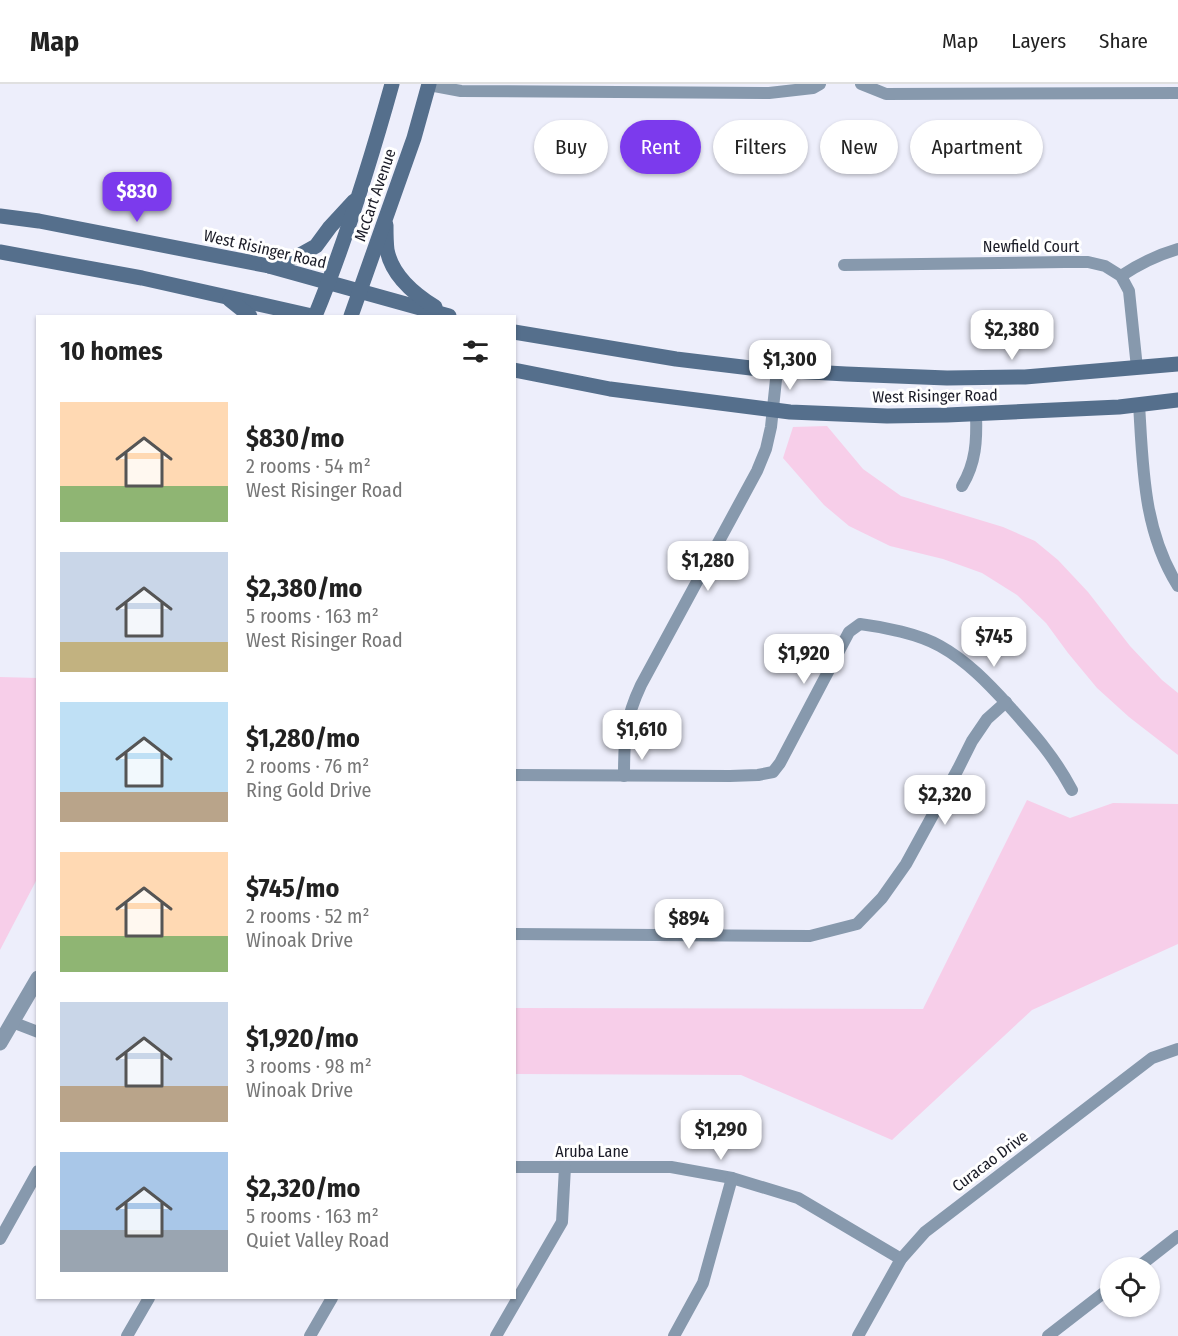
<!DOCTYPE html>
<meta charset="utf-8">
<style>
:root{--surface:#fff;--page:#f6f6f6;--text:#222;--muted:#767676;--line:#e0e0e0;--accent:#7c3aed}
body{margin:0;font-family:"Fira Sans Condensed",sans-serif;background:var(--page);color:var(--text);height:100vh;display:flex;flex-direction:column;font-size:22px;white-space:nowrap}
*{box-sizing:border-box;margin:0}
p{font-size:20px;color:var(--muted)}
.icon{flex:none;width:33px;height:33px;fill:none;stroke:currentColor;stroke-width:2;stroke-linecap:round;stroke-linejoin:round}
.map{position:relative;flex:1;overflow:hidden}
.panel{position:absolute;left:36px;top:231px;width:480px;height:984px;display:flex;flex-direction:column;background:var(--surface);border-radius:0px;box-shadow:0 2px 4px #0004}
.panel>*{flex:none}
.hud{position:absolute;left:534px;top:36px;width:554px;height:54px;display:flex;gap:12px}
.tools{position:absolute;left:1100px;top:1173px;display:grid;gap:12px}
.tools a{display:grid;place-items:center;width:60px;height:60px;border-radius:50%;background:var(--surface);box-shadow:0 2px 4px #0004;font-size:30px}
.price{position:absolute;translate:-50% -51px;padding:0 14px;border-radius:12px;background:#fff;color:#222;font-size:20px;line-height:39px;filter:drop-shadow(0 2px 3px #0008)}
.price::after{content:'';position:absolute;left:50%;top:36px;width:18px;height:14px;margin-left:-9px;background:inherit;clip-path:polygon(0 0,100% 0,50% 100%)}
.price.current{background:var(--accent);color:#fff}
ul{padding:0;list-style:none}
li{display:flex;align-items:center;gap:18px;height:150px;padding:0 24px}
li span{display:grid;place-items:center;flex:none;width:168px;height:120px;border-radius:0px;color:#555}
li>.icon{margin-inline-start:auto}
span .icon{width:72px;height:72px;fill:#fffc;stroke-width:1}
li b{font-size:26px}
h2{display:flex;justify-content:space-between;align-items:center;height:72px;padding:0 24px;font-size:26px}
.chip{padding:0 21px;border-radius:27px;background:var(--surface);box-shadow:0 2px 4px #0004;font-size:21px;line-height:54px}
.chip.current{background:var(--accent);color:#fff}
header{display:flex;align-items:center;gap:36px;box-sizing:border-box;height:84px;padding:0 30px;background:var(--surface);border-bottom:2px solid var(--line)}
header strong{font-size:28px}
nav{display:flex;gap:33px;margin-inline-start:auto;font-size:21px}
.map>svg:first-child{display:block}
.green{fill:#f7cee9}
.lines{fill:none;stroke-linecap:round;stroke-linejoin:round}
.minor{stroke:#8799ad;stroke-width:12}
.tertiary{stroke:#8799ad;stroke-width:15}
.secondary{stroke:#556f8c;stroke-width:15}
.labels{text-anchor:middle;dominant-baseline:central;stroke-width:6;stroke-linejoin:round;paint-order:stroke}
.street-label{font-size:16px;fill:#1a1b26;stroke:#fff}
</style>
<header>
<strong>Map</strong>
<nav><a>Map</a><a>Layers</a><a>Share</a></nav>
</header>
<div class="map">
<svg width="1178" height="1252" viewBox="0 0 1178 1252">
<rect width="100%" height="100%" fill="#edeefb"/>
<g class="green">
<path d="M827 342 863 385 901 412 1003 443 1035 457 1058 476 1088 508 1130 562 1162 596 1178 609V671L1129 633 1097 604 1068 569 1046 539 1017 511 982 489 943 475 890 462 849 442 824 421 783 374 793 343Z"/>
<path d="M0 593 38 594 37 795 0 866Z"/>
<path d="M1027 716 1070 734 1113 719 1178 720V860L1032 926 892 1056 741 991 515 990V924L923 925Z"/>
</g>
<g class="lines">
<g class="minor">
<path d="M861 0 886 10 1178 9"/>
<path d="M429 1 461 7 769 9 813 4 820 0"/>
<path d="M844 181 1065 178H1088L1105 182 1121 192 1129 207 1137 284"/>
<path d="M1121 192C1139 180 1157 171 1178 165"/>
<path d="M1139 320C1143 384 1143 446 1178 502"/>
<path d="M962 402C976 379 977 356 976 330"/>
<path d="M514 691 730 692 758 691 773 688 780 679 849 548 860 540C884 543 919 550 940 562 967 577 988 599 1009 622 1034 650 1054 672 1072 706"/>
<path d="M624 692C624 654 625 635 641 601L757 387 766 365 771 343 777 286"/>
<path d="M514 850 810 852 857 840 882 814 906 780 958 685 972 657 987 635 1006 618"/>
<path d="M12 938 38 948"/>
<path d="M514 1083H671L732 1094 798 1114 901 1175"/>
<path d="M0 1155 38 1087"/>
<path d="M1137 1184 1178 1152"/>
<path d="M127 1252 149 1214"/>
<path d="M310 1252 332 1214"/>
<path d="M496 1252 562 1138 565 1083"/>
<path d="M674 1252 703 1199 732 1094"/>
<path d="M858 1252 901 1175 925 1148 1152 974 1178 965"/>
<path d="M1048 1252 1110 1204"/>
</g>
<path class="tertiary" d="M0 959 38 894"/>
<g class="secondary">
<path d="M0 132 39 137 269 182 449 232"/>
<path d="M386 141C386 149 386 158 387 166 392 192 414 210 435 223"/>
<path d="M0 168 142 194 312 232"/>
<path d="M269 182 298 172 316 162 330 143 354 117"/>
<path d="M230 216 250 232"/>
<path d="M315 232C346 157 370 79 392 0"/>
<path d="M351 232 414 54 429 0"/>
<path d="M514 248 676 275 759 285 846 290 947 294 1025 293 1178 280"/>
<path d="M514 286 610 305 790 328 887 332 947 331 1119 323 1178 316"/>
</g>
</g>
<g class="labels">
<g class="street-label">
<text transform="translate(375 111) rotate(-71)">McCart Avenue</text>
<text x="1031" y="162">Newfield Court</text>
<text transform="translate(265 165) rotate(13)">West Risinger Road</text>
<text transform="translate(935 312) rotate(-1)">West Risinger Road</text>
<text x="592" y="1067">Aruba Lane</text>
<text transform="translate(990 1077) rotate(-37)">Curacao Drive</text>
</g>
</g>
</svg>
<div class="tools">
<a><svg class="icon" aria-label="locate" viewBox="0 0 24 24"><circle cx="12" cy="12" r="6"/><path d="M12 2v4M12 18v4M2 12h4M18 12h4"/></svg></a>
</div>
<b class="price current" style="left:137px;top:139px">$830</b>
<b class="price" style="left:1012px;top:277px">$2,380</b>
<b class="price" style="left:790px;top:307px">$1,300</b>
<b class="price" style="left:708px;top:508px">$1,280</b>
<b class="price" style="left:994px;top:584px">$745</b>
<b class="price" style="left:804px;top:601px">$1,920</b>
<b class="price" style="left:642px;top:677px">$1,610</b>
<b class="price" style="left:945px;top:742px">$2,320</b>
<b class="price" style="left:689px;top:866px">$894</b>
<b class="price" style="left:721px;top:1077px">$1,290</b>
<div class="hud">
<a class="chip">Buy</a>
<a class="chip current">Rent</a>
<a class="chip">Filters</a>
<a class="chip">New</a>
<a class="chip">Apartment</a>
</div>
<section class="panel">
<h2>10 homes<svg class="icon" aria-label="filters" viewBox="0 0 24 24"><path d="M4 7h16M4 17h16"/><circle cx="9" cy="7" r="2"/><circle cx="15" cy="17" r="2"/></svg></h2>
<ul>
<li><span style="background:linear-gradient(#ffd9b3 70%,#8fb573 0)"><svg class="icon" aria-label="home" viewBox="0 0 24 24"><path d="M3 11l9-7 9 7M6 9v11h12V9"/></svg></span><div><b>$830/mo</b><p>2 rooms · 54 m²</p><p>West Risinger Road</p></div></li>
<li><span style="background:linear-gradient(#c9d6e8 75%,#c2b280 0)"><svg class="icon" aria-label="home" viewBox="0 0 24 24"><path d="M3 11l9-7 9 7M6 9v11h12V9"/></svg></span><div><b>$2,380/mo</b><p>5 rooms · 163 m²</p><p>West Risinger Road</p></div></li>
<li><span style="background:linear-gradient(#bfe0f5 75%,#b9a48a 0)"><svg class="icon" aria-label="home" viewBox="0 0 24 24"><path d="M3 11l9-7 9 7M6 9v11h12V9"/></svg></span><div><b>$1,280/mo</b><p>2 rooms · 76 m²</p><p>Ring Gold Drive</p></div></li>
<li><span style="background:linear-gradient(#ffd9b3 70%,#8fb573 0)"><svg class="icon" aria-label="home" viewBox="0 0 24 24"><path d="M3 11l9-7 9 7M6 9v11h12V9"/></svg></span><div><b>$745/mo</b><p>2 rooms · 52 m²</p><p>Winoak Drive</p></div></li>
<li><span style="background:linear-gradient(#c9d6e8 70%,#b9a48a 0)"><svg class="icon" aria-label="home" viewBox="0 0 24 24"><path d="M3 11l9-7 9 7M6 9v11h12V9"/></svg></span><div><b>$1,920/mo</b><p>3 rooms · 98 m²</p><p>Winoak Drive</p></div></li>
<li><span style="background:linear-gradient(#a9c7e8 65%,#9aa5b1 0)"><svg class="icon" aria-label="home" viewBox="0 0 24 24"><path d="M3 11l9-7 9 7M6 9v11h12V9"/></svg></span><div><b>$2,320/mo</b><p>5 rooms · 163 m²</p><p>Quiet Valley Road</p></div></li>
</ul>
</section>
</div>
